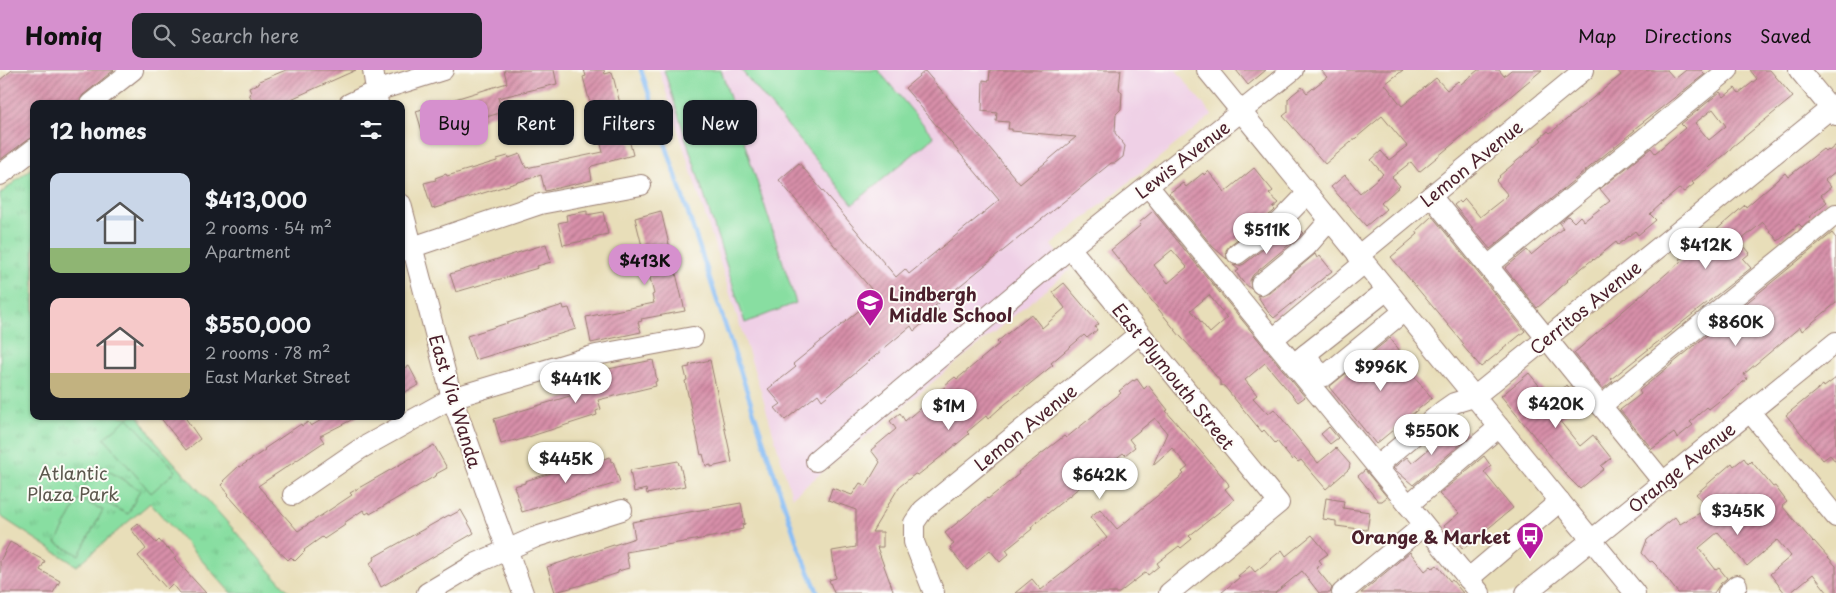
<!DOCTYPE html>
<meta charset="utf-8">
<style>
:root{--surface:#171b24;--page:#20242c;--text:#f1f3f6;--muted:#9ea1a6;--accent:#d690ce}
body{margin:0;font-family:"Playpen Sans",sans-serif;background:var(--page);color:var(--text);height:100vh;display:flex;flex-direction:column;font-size:19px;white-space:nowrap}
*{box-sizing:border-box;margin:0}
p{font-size:16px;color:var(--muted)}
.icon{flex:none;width:28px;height:28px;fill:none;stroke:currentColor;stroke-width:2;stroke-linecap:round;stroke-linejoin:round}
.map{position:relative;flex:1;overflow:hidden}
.details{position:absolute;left:30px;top:30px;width:375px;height:320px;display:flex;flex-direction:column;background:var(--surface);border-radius:10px;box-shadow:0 1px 4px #0004}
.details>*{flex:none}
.top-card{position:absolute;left:420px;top:30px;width:475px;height:45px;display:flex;gap:10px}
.price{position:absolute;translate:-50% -42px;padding:0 11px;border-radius:18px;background:#fff;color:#222;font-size:16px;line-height:32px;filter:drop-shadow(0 1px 2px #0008)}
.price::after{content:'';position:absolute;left:50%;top:30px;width:15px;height:11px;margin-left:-8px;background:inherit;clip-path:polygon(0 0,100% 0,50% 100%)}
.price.active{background:var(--accent);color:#111}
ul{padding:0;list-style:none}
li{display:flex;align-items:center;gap:15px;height:125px;padding:0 20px}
li span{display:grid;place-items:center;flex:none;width:140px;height:100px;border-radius:10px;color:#555}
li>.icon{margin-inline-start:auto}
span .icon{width:60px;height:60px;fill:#fffc;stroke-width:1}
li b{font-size:21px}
h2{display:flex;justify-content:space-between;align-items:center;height:60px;padding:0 20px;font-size:21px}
.pill{padding:0 18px;border-radius:10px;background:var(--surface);box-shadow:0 1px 4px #0004;font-size:18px;line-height:45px}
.pill.active{background:var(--accent);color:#111}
header{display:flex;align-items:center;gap:30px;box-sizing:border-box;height:70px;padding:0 25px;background:var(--accent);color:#111}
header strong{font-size:24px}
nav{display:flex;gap:28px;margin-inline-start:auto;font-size:18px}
.search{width:350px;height:45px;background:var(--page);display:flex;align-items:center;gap:12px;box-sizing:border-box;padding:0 18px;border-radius:10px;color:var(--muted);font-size:19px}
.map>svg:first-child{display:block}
.built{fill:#efd0e6}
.grass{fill:url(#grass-tufts);stroke:#697e66}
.garden{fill:#88dea1;stroke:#697e66}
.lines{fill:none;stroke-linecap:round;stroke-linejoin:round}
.stream{stroke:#85bcf5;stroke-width:4.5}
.building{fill:url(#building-hatch);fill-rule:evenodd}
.minor-casing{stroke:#997e72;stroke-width:22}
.minor{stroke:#fff;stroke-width:20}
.labels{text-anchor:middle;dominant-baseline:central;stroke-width:4;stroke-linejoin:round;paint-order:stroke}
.street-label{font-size:18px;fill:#4a1f2b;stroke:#fdfcf7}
.poi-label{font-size:18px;font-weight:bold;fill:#4a1f2b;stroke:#fdfcf7;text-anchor:start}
.park-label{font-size:18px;fill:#5d584e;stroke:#fdfcf7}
</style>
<header>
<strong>Homiq</strong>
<div class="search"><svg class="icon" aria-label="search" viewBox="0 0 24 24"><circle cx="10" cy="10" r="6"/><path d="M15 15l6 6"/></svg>Search here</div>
<nav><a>Map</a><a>Directions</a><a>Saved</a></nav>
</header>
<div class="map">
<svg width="1836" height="523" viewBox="0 0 1836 523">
<defs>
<pattern id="grass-tufts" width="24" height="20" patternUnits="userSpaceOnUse" patternTransform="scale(1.25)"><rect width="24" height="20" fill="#88dea1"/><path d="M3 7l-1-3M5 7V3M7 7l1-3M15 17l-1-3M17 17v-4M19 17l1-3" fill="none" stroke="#77be8b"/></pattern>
<pattern id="building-hatch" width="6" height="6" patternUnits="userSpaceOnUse" patternTransform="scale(1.25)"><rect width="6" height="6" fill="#d78fa9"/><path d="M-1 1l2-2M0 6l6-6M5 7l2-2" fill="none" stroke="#b0748a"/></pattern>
</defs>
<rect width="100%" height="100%" fill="#fdfcf7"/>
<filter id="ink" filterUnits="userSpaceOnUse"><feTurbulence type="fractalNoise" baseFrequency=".02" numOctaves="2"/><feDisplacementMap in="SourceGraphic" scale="10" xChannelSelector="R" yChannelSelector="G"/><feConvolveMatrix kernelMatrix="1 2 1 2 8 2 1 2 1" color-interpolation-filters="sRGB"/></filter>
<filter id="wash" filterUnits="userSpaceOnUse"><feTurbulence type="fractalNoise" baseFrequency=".0096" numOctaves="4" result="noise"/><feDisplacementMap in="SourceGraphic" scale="20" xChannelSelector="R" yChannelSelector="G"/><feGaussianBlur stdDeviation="1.12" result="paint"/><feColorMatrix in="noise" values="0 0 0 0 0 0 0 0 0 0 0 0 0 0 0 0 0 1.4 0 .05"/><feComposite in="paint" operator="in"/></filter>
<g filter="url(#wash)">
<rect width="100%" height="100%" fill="#e8deb9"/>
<path class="built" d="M659 0H1176L1212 45 1051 175 1070 200 792 427 761 322Z"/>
<path class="grass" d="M34 96V346H139L155 371 290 523H231L150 433 77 496 0 446V124Z"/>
<g class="garden">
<path d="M664 0H721L796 233 745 253Z"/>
<path d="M741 0H878L934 67 853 134Z"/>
<path d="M128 348 176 401 151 423 104 368Z"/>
<path d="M97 394 140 420 128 444 82 421Z"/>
<path d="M79 429 103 440 79 485 56 473Z"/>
</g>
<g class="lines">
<path class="stream" d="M641 0 798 476 818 523"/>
</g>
<g id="blocks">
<g class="building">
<path d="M12 0H114L83 25 78 34H34V67L27 70 0 90V10Z"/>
<path d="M286 0H356L280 34H274L272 29 261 34H254L249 24 251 23 249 18 260 13 259 11Z"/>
<path d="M504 0H554L557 14 498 28 501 37 498 38 500 43 486 47 487 48 440 63V61L425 65 424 61H422L416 41 507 13Z"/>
<path d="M584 0H604L605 4 612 2 633 85 592 96 590 98 592 110 545 121 541 105 432 139 424 113 436 110 435 108 446 104 447 106 497 91V89L508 86 509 88 520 84 526 98 603 82 583 7 586 6Z"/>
<path d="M990 0H1121L1119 19 1122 23 1121 39 1116 44 1115 63 1125 76 1123 87 1115 93H1111L935 236 939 240 914 261 911 256 822 330 818 324 785 350 775 338 781 334 768 319 796 297 793 294 877 226 779 110 799 93 896 207 905 199 909 204 999 130 905 18 925 1 1020 114 1076 67 1012 61V59H1008L1009 52 996 51 997 43 982 41 983 10 989 11Z"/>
<path d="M1236 0H1266L1248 15Z"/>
<path d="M1321 0H1403L1385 14 1402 36 1436 8 1447 20 1458 11 1461 14 1478 0H1499L1504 6 1511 0H1542L1419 102 1411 92 1392 107 1400 116 1381 133 1386 139 1366 156 1331 117 1345 105 1360 123 1383 104 1371 90 1381 81 1389 90 1407 76 1382 46 1325 94 1283 46 1288 42V29L1292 25 1302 17 1307 23 1327 7Z"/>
<path d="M1617 0H1667L1675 9 1686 0H1701L1705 4 1634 59 1635 60 1490 179 1454 135 1459 131 1461 133 1465 129 1480 147 1508 125 1496 111 1500 107 1499 106 1542 70 1540 68 1548 61 1550 63 1621 5Z"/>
<path d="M1750 0H1770L1793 27 1732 77 1728 82 1692 112 1694 114 1684 122 1679 119 1661 134 1650 144 1656 150 1638 165 1635 161 1618 175 1616 172 1594 190 1593 189 1567 210 1568 211 1537 238 1505 198 1527 180 1531 185 1563 158 1559 153 1568 146 1574 152 1580 146 1584 151 1610 131 1600 119 1651 78 1655 83 1685 58 1681 54 1720 22 1724 27 1735 18 1739 23 1757 9ZM1713 39 1726 56 1709 70 1695 53Z"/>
<path d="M1836 75V101L1825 110 1831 117 1821 125 1827 132 1809 147 1811 149 1802 157 1799 154 1778 171 1763 152 1740 171 1750 183 1743 189 1751 198 1611 309 1613 311 1603 319 1574 283 1680 192 1681 188H1684L1745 135 1746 137 1785 103 1788 107 1823 79 1825 81 1827 79 1829 81Z"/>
<path d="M1254 98 1273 121 1269 124 1279 133 1273 138 1275 140 1273 142 1230 175 1226 180 1227 189 1213 177 1169 123 1183 113 1186 117 1203 103 1204 105 1208 101 1225 122Z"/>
<path d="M587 141V145L603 142 608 164 593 167V169L563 175 558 153 567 151 566 145Z"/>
<path d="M661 141 685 241 641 249 642 251 638 252 641 262 591 273 586 247 654 233 652 225 654 224 635 148Z"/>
<path d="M1153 141 1305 327 1298 332 1265 293 1245 310 1257 325 1253 328 1268 344 1274 339 1318 393 1336 378 1350 394 1349 399 1326 419 1301 390 1298 392 1294 388 1292 390 1277 371 1275 373 1264 360 1262 362 1224 316 1220 315V311L1202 289 1180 266 1111 180 1141 155 1139 153ZM1172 180 1187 197 1168 213 1154 195ZM1209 225 1227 248 1210 263 1191 240Z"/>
<path d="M1432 146 1525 261 1481 297 1462 275 1464 274 1391 187 1418 164 1416 161Z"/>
<path d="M1294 155 1303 163 1253 205 1250 210 1251 219 1242 211 1236 202 1239 200 1233 195 1239 196 1244 194Z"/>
<path d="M1832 163 1836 168V233L1802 261 1800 257 1744 304 1747 309 1709 339 1707 337 1690 352 1693 355 1677 368 1674 363 1652 379 1620 340 1641 324 1639 321Z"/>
<path d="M546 174 551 192 537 196 538 198 456 222 450 204Z"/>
<path d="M1315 184 1317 188 1320 186 1332 201 1274 248 1268 242 1257 225 1262 226 1269 223Z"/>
<path d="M1064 213 1099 254 1095 257 1097 260 1087 268 1084 265 1051 293 1053 295 999 339 988 349 986 346 967 362 969 364 957 374 918 405 915 404 899 417 872 462H883V477H877L894 523H834L829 510 836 508 832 481 856 477V440L828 430 832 418 852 425 860 413 866 416 880 392 871 380 896 359 890 351 900 343 905 351 946 316 945 315 955 307 957 309 999 274 997 272 1031 244 1042 258 1065 238 1053 222Z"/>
<path d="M563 235 564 239 569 238 576 259 475 290 467 266Z"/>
<path d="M1390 268 1400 281 1396 284 1432 328 1376 374 1329 317Z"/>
<path d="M653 290 657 311 655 312 656 316 598 330 601 339 596 341 597 345 516 371 515 370 501 374 494 349 606 315 603 300Z"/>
<path d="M710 290 732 392 711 397V395L706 396 703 384 701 385 685 311 687 310 684 298 690 297 689 295Z"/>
<path d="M409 296 419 315 401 324V300Z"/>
<path d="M1529 303 1550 329 1567 315 1571 320 1572 319 1582 331 1559 350 1580 376 1593 365 1611 388 1601 396 1604 399 1580 419 1568 407 1501 326Z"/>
<path d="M1836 308V392L1830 385 1823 390 1786 345 1823 315 1824 317Z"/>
<path d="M1137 309 1144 319 1148 315 1168 340 1166 341 1228 413 1229 416 1225 419 1234 430 1189 466 1192 469 1181 478 1179 476 1157 493 1159 496 1148 505 1146 502 1119 523H1015L1032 509 1041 520 1107 468 1090 447 1100 439 1117 459 1184 404 1182 402 1188 397 1172 378 1153 395 1167 363 1155 348 1129 369 1135 377 1125 385 1123 383 1097 403 1031 457 1032 459 1006 480 1009 484 1000 492 990 480 967 500 951 480 950 477 954 474 945 463 987 428 988 429 1019 404 1018 402 1064 366 1066 368 1121 323 1119 321 1133 310 1134 311Z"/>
<path d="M159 346H184L200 369 186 380Z"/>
<path d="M328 346H359L320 366 324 372 258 416 298 461 352 425 350 423 434 375 447 398 436 404 437 405 370 444 369 442 366 444 363 440 344 453 345 455 324 469 322 467 304 480 305 481 295 491 291 487 288 490 270 473H271L228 425 229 424 221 415 224 412 223 411 239 396 240 397 265 380 264 379 301 354 302 356 308 352 311 356Z"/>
<path d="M1459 354 1470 366 1413 415 1393 398 1407 387 1412 393Z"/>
<path d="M1329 357 1338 368 1330 374 1321 364Z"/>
<path d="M1484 386 1491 396 1484 402 1513 438 1463 479 1444 456 1459 443 1439 424Z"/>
<path d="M610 387 611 392 613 391 620 412 522 442 514 416 525 413V411L597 389 598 391Z"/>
<path d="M1744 388 1748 394 1751 391 1773 417 1775 416 1787 432 1782 436 1813 472 1814 471 1836 496V523H1828L1813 504 1790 523H1785L1770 504 1791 486 1777 470 1747 496 1718 462 1699 478 1716 500 1719 498 1727 508 1720 514 1714 523H1678L1656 495 1652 491 1650 492 1642 483 1647 470 1675 447 1680 454 1707 439 1704 435 1705 434 1696 424 1732 393 1734 396Z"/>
<path d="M678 391 679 395H680L685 416 647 424 646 419 634 422 630 400Z"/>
<path d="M1365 400 1387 427 1382 431H1378L1358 406Z"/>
<path d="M1326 428 1344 431 1343 438 1370 442 1367 460 1336 456V451L1323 449Z"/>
<path d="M741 433 745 454 742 455 743 459 729 462V464L626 482 629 498 618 501V503L578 516 555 522 547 497 635 468 632 452Z"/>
<path d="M461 440 474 463 381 517 370 493 375 489 374 487 449 445 450 446Z"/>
<path d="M138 453 156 473 159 470 167 479 168 478 176 487 174 488 206 523H179L172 514 167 519 138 486 146 479 131 459Z"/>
<path d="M1312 465 1328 484 1319 490 1322 494 1316 498 1332 518 1330 523H1319L1302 501 1275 523H1221L1240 507 1238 506 1250 496 1255 502 1282 480 1286 486Z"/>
<path d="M10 472 45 491 40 500 60 511 53 523H0V491Z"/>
<path d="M1410 482 1425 501 1431 496 1433 498 1437 495 1450 511 1452 510 1463 523H1361Z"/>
</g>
</g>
</g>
<g filter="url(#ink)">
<use href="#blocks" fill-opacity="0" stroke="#997e72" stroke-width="1"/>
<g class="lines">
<defs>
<g id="minor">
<path d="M373 0 378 33"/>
<path d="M1207 0 1635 523"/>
<path d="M1799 0 1836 45"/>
<path d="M90 34 133 0"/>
<path d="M349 34 376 21 443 0"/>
<path d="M0 105 34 79"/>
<path d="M1148 116 1480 523"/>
<path d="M1431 126 1663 412"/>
<path d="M401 134 452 328 523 523"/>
<path d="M1070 178 1279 433 1169 523"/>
<path d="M401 181 540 134 641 115"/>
<path d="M1237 184 1281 151 1307 124"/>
<path d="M1358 186 1584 0"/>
<path d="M1488 196 1728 0"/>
<path d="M1261 214 1307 176 1329 151"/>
<path d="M1273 269 1364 193"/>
<path d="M1306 284 1316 299 1325 306 1404 241"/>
<path d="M1296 292 1387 220"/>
<path d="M1601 336 1836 144"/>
<path d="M1750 342 1836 447"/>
<path d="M816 391 1070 178 1293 0"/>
<path d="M1377 396 1444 340 1454 333 1474 327 1836 34"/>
<path d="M293 425 360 379 452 328 596 285 693 267"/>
<path d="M1408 435 1499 357"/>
<path d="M1468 509 1560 431"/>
<path d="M427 523 477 493 536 467 622 440"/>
<path d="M934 523 914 472V453L923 440 1139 264"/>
<path d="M1342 523 1424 455"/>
<path d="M1526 523 1836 272"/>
<path d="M1728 523 1737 515"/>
</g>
</defs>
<use href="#minor" class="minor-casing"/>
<use href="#minor" class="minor"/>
</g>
</g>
<defs>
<symbol id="school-pin" viewBox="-11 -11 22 30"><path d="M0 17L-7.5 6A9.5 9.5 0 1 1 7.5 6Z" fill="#b5179e" stroke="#fdfcf7"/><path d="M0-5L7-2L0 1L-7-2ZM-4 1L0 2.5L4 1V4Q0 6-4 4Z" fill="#fff"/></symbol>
<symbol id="bus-pin" viewBox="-11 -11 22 30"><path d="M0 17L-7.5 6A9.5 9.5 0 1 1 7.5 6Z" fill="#b5179e" stroke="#fdfcf7"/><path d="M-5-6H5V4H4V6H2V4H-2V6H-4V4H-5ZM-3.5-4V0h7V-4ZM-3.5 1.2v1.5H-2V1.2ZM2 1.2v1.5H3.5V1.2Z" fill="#fff"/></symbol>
</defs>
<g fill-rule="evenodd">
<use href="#school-pin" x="854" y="217" width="32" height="43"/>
<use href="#bus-pin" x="1514" y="450" width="32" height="43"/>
</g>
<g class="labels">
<g class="street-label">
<text transform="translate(1182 89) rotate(-38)">Lewis Avenue</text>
<text transform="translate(1471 93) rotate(-39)">Lemon Avenue</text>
<text transform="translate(1585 237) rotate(-39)">Cerritos Avenue</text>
<text transform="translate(1174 306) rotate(51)">East Plymouth Street</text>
<text transform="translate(456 331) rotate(73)">East Via Wanda</text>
<text transform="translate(1025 357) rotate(-39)">Lemon Avenue</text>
<text transform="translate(1681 397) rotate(-39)">Orange Avenue</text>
</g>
<g class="poi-label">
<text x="889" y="223">Lindbergh<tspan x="889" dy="21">Middle School</tspan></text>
<text x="1511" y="466" text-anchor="end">Orange &amp; Market</text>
</g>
<g class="park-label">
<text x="73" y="402">Atlantic<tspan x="73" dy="21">Plaza Park</tspan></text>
</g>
</g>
</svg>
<b class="price" style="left:1267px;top:185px">$511K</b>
<b class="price" style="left:1706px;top:200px">$412K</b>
<b class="price active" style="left:645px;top:216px">$413K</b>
<b class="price" style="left:1736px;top:277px">$860K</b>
<b class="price" style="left:1381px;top:322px">$996K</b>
<b class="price" style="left:576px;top:334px">$441K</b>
<b class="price" style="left:1556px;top:359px">$420K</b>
<b class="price" style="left:949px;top:361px">$1M</b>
<b class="price" style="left:1432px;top:386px">$550K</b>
<b class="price" style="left:566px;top:414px">$445K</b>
<b class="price" style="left:1100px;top:430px">$642K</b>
<b class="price" style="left:1738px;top:466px">$345K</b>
<div class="top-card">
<a class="pill active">Buy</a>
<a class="pill">Rent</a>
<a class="pill">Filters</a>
<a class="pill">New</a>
</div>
<section class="details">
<h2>12 homes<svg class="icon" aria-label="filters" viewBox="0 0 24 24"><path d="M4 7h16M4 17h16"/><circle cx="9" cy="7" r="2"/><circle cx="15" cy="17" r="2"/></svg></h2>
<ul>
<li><span style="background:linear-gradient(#c9d6e8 75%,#8fb573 0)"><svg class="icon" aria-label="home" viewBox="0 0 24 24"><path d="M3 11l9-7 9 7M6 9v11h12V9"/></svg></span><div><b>$413,000</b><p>2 rooms · 54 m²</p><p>Apartment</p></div></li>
<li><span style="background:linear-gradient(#f6c9c9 75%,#c2b280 0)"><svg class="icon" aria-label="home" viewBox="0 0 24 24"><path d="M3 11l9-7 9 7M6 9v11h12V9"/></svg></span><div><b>$550,000</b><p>2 rooms · 78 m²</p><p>East Market Street</p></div></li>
</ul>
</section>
</div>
